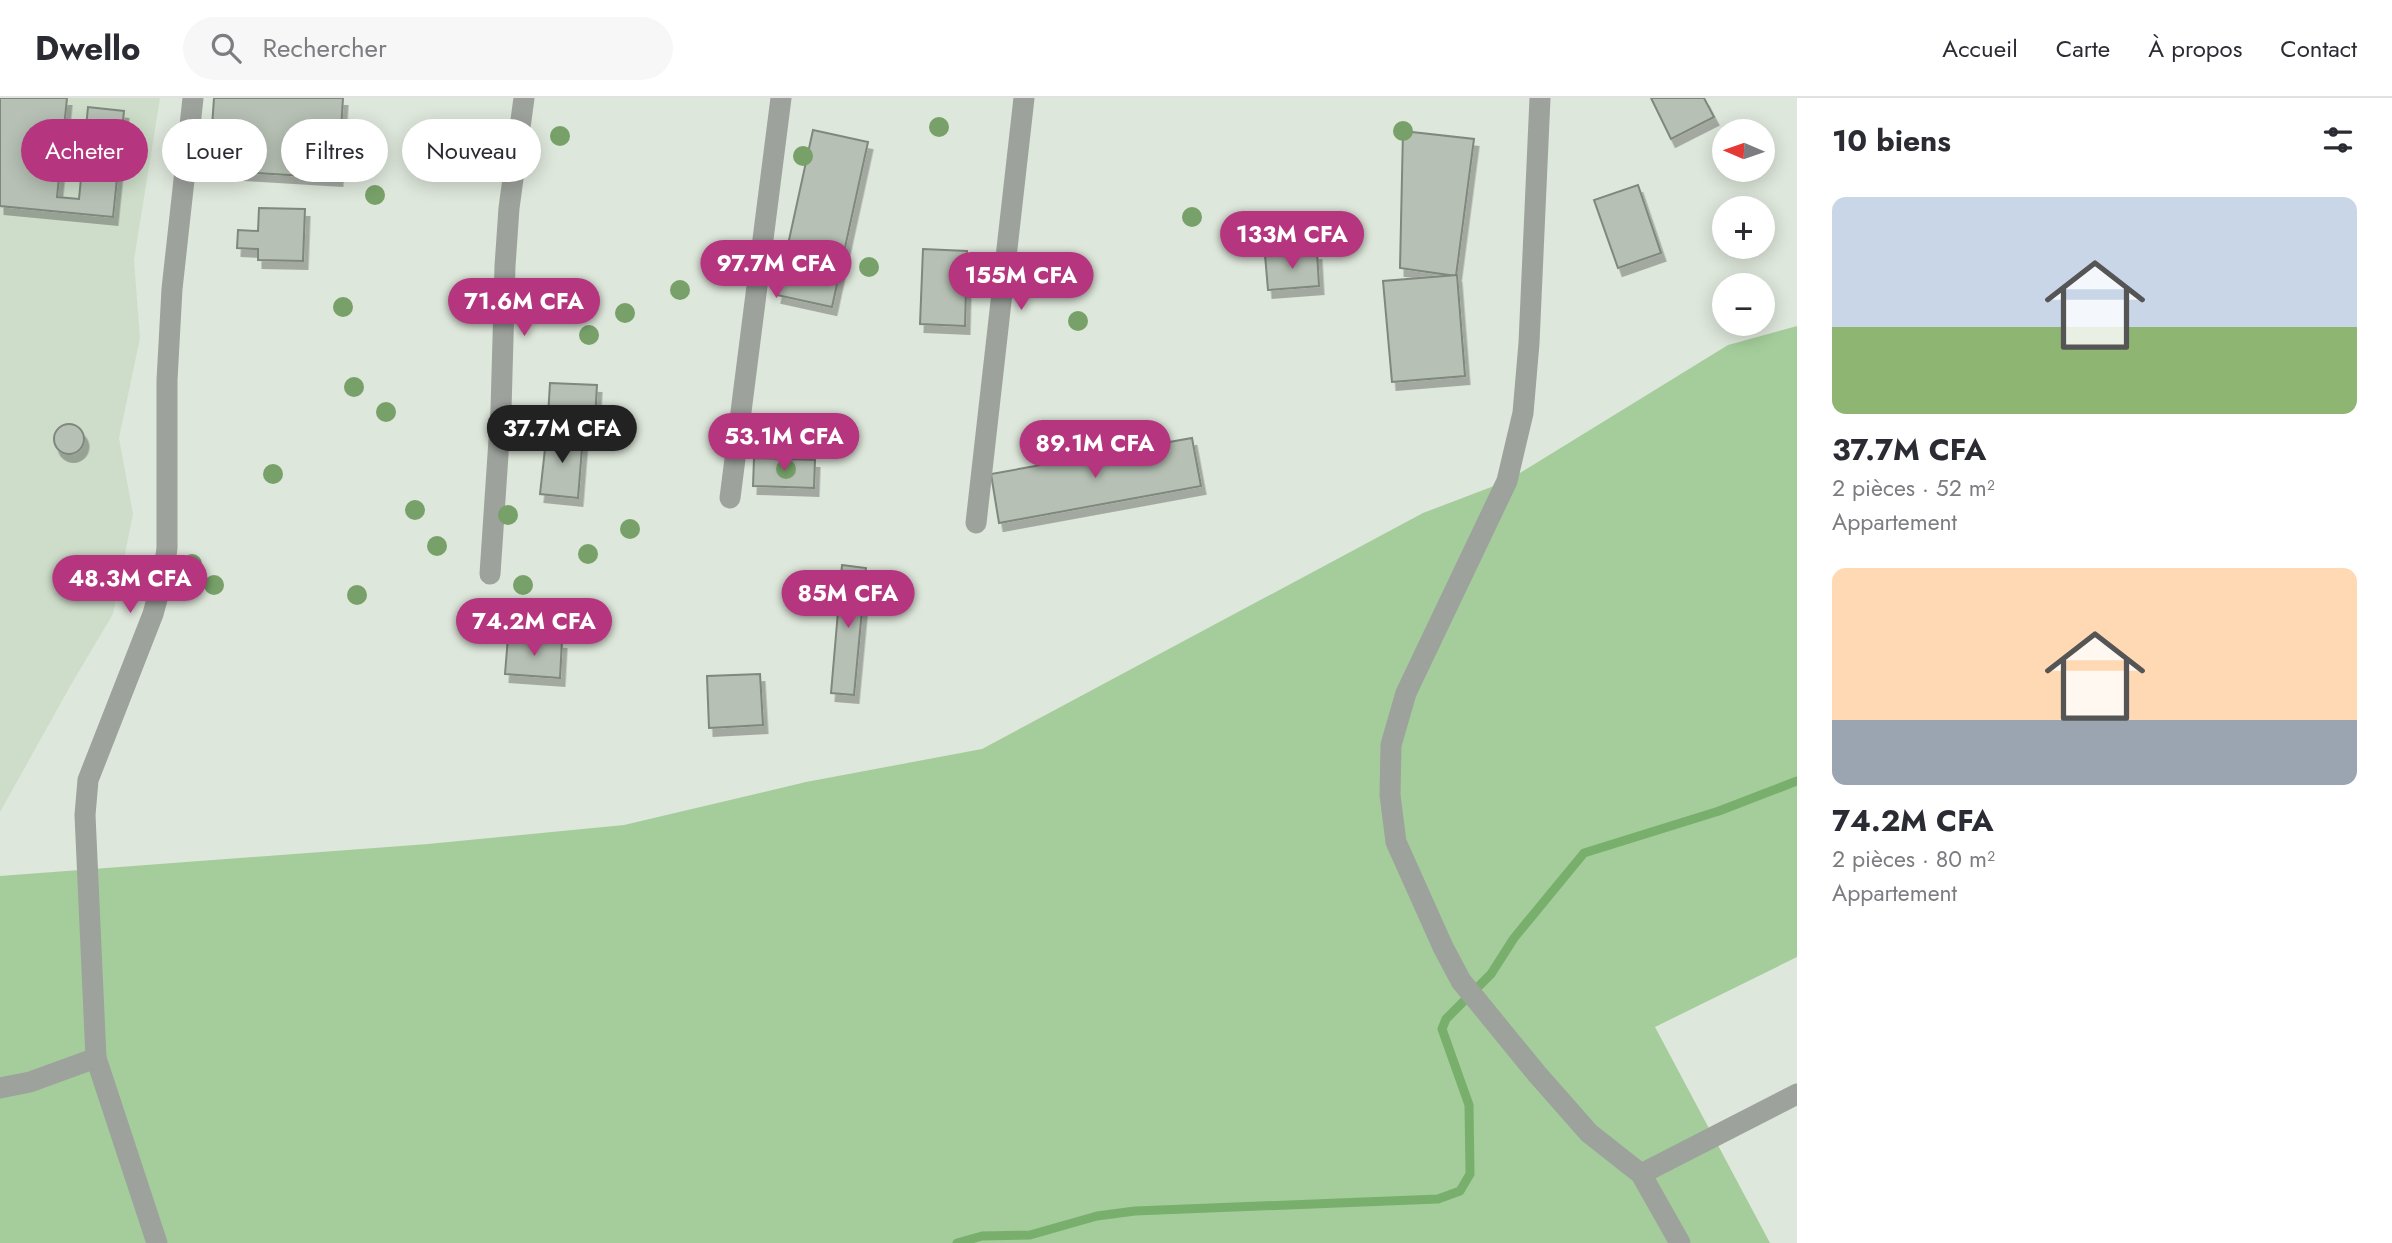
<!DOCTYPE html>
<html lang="fr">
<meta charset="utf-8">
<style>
:root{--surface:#fff;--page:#f7f7f7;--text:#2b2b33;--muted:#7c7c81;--line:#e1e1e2;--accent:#b6357f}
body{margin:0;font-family:Jost,sans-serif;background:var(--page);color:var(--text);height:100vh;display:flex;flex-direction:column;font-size:26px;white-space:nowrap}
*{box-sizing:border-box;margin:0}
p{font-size:23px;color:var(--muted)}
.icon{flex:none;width:38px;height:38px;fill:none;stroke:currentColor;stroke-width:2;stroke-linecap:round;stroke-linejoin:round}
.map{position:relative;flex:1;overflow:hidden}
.details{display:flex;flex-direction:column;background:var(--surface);width:595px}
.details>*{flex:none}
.guide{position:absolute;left:21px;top:21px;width:665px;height:63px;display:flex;gap:14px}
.needle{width:46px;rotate:272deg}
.tools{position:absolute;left:1712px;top:21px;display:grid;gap:14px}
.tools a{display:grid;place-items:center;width:63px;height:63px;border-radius:50%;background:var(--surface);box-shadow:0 4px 18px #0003;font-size:35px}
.price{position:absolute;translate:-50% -60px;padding:0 16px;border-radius:24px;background:var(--accent);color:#fff;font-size:23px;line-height:46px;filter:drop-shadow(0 2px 4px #0008)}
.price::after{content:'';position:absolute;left:50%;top:42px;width:21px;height:16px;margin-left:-10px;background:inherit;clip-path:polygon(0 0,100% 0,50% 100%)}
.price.selected{background:#222;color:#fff}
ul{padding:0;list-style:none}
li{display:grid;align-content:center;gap:14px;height:371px;padding:0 35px}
li span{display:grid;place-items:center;height:217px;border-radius:14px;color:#555}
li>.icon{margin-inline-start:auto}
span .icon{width:126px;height:126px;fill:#fffc;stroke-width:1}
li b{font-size:30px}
h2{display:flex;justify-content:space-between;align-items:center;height:84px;padding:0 35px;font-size:30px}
.pill{padding:0 24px;border-radius:32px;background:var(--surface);box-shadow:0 4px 18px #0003;font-size:24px;line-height:63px}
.pill.selected{background:var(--accent);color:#fff}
header{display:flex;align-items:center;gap:42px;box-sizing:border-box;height:98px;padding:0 35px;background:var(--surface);border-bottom:2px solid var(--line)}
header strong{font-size:33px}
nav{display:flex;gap:38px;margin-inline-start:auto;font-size:24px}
.search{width:490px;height:63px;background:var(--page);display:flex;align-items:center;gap:18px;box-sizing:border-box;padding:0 24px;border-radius:38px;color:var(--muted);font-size:26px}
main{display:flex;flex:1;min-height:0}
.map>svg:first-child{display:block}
.built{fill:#ceddca}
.green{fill:#a5cd9b}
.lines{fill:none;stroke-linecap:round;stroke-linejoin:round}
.stream{stroke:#79af6c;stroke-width:9}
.building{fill:#b6c0b4;stroke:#7f887d;stroke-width:2;filter:url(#shadow)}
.minor{stroke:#9da29c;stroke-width:21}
.tree{fill:#77a169}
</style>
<header>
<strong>Dwello</strong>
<div class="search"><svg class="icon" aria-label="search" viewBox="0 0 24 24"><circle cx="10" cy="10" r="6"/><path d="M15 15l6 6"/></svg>Rechercher</div>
<nav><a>Accueil</a><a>Carte</a><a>À propos</a><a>Contact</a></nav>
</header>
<main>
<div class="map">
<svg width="1797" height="1145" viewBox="0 0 1797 1145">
<defs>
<filter id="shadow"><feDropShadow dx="4.5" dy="8" stdDeviation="0" flood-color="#0004"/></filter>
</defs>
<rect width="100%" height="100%" fill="#dee7db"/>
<path class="built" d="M0 0H160L134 162 140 240 119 340 133 416 113 516 72 585 0 714Z"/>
<path class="green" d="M1797 228V859L1655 929 1770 1145H0V778L428 746 624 727 806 684 982 651 1423 415 1507 383 1728 247Z"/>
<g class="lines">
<path class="stream" d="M957 1145 982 1138 1030 1137 1097 1118 1135 1113 1438 1101 1460 1093 1470 1076 1469 1007 1442 931 1446 921 1491 876 1514 840 1584 755 1719 713 1797 683"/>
</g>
<g class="building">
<path d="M0 0H67L57 99 79 101 88 9 124 13 113 119 0 108Z"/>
<path d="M214 0H343L338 80 209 72Z"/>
<path d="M1651 0H1704L1714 19 1671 41Z"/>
<path d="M813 32 868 44 832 209 777 197Z"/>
<path d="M1403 33 1474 41 1456 178 1400 170Z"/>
<path d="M1638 87 1661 155 1618 170 1594 102Z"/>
<path d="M259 110 305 111 303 163 258 162V151L237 150 238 132 258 133Z"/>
<path d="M923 151 967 153 965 228 920 226Z"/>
<path d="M1317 154 1319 188 1268 192 1265 157Z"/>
<path d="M1457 177 1465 278 1392 284 1383 183Z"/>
<path d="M550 285 597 287 595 321 548 318Z"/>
<circle cx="69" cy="341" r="15"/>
<path d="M547 333 583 338 578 400 540 396Z"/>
<path d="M1192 340 1201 388 999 425 991 376Z"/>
<path d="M754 360 815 362 814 390 753 388Z"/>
<path d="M842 467 866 470 854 597 831 595Z"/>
<path d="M508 539 562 543 560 580 505 576Z"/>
<path d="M760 576 763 627 709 630 707 578Z"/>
</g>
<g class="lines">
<g class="minor">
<path d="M1540 0 1529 245 1523 315 1507 383 1406 595 1391 647 1390 697 1396 744 1443 849 1461 883 1537 976 1589 1035 1641 1076 1680 1145"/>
<path d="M730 400 781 0"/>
<path d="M976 425 1024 0"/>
<path d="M490 476 501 312 505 168 509 110 524 0"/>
<path d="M96 960 157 1145"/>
<path d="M0 990 30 984 96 960 85 717 88 682 153 516 163 479 167 450V282L172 191 193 0"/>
<path d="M1641 1076 1797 996"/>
</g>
</g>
<g class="tree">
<circle cx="939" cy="29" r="10"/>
<circle cx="1403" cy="33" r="10"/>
<circle cx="560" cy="38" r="10"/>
<circle cx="803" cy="58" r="10"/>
<circle cx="375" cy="97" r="10"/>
<circle cx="1192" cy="119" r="10"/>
<circle cx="869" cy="169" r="10"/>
<circle cx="680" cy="192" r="10"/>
<circle cx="343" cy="209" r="10"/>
<circle cx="625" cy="215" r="10"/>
<circle cx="1078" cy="223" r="10"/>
<circle cx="589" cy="237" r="10"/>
<circle cx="354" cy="289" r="10"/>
<circle cx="386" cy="314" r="10"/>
<circle cx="524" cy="317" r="10"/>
<circle cx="786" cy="371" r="10"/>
<circle cx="273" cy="376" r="10"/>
<circle cx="415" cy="412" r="10"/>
<circle cx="508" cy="417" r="10"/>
<circle cx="630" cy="431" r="10"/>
<circle cx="437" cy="448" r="10"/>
<circle cx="588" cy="456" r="10"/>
<circle cx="192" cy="466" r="10"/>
<circle cx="214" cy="487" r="10"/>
<circle cx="523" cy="487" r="10"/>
<circle cx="357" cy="497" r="10"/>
</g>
</svg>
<div class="tools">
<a><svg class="needle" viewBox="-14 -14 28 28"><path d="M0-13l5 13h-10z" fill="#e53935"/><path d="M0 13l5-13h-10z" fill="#7c7c81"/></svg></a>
<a>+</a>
<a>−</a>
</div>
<b class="price" style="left:1292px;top:173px">133M CFA</b>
<b class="price" style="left:776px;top:202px">97.7M CFA</b>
<b class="price" style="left:1021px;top:214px">155M CFA</b>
<b class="price" style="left:524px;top:240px">71.6M CFA</b>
<b class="price selected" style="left:562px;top:367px">37.7M CFA</b>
<b class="price" style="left:784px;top:375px">53.1M CFA</b>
<b class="price" style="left:1095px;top:382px">89.1M CFA</b>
<b class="price" style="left:130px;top:517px">48.3M CFA</b>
<b class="price" style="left:848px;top:532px">85M CFA</b>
<b class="price" style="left:534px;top:560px">74.2M CFA</b>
<div class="guide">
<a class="pill selected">Acheter</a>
<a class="pill">Louer</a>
<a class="pill">Filtres</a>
<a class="pill">Nouveau</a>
</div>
</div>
<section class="details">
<h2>10 biens<svg class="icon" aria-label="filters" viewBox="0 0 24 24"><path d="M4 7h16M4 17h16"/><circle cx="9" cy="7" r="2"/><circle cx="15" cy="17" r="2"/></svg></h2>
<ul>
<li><span style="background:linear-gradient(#c9d6e8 60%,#8fb573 0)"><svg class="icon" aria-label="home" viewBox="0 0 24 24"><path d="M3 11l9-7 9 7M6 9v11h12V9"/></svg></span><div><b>37.7M CFA</b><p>2 pièces · 52 m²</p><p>Appartement</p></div></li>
<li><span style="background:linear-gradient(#ffd9b3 70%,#9aa5b1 0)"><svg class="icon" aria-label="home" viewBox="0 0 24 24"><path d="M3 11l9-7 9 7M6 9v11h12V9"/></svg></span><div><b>74.2M CFA</b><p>2 pièces · 80 m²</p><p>Appartement</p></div></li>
</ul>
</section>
</main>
